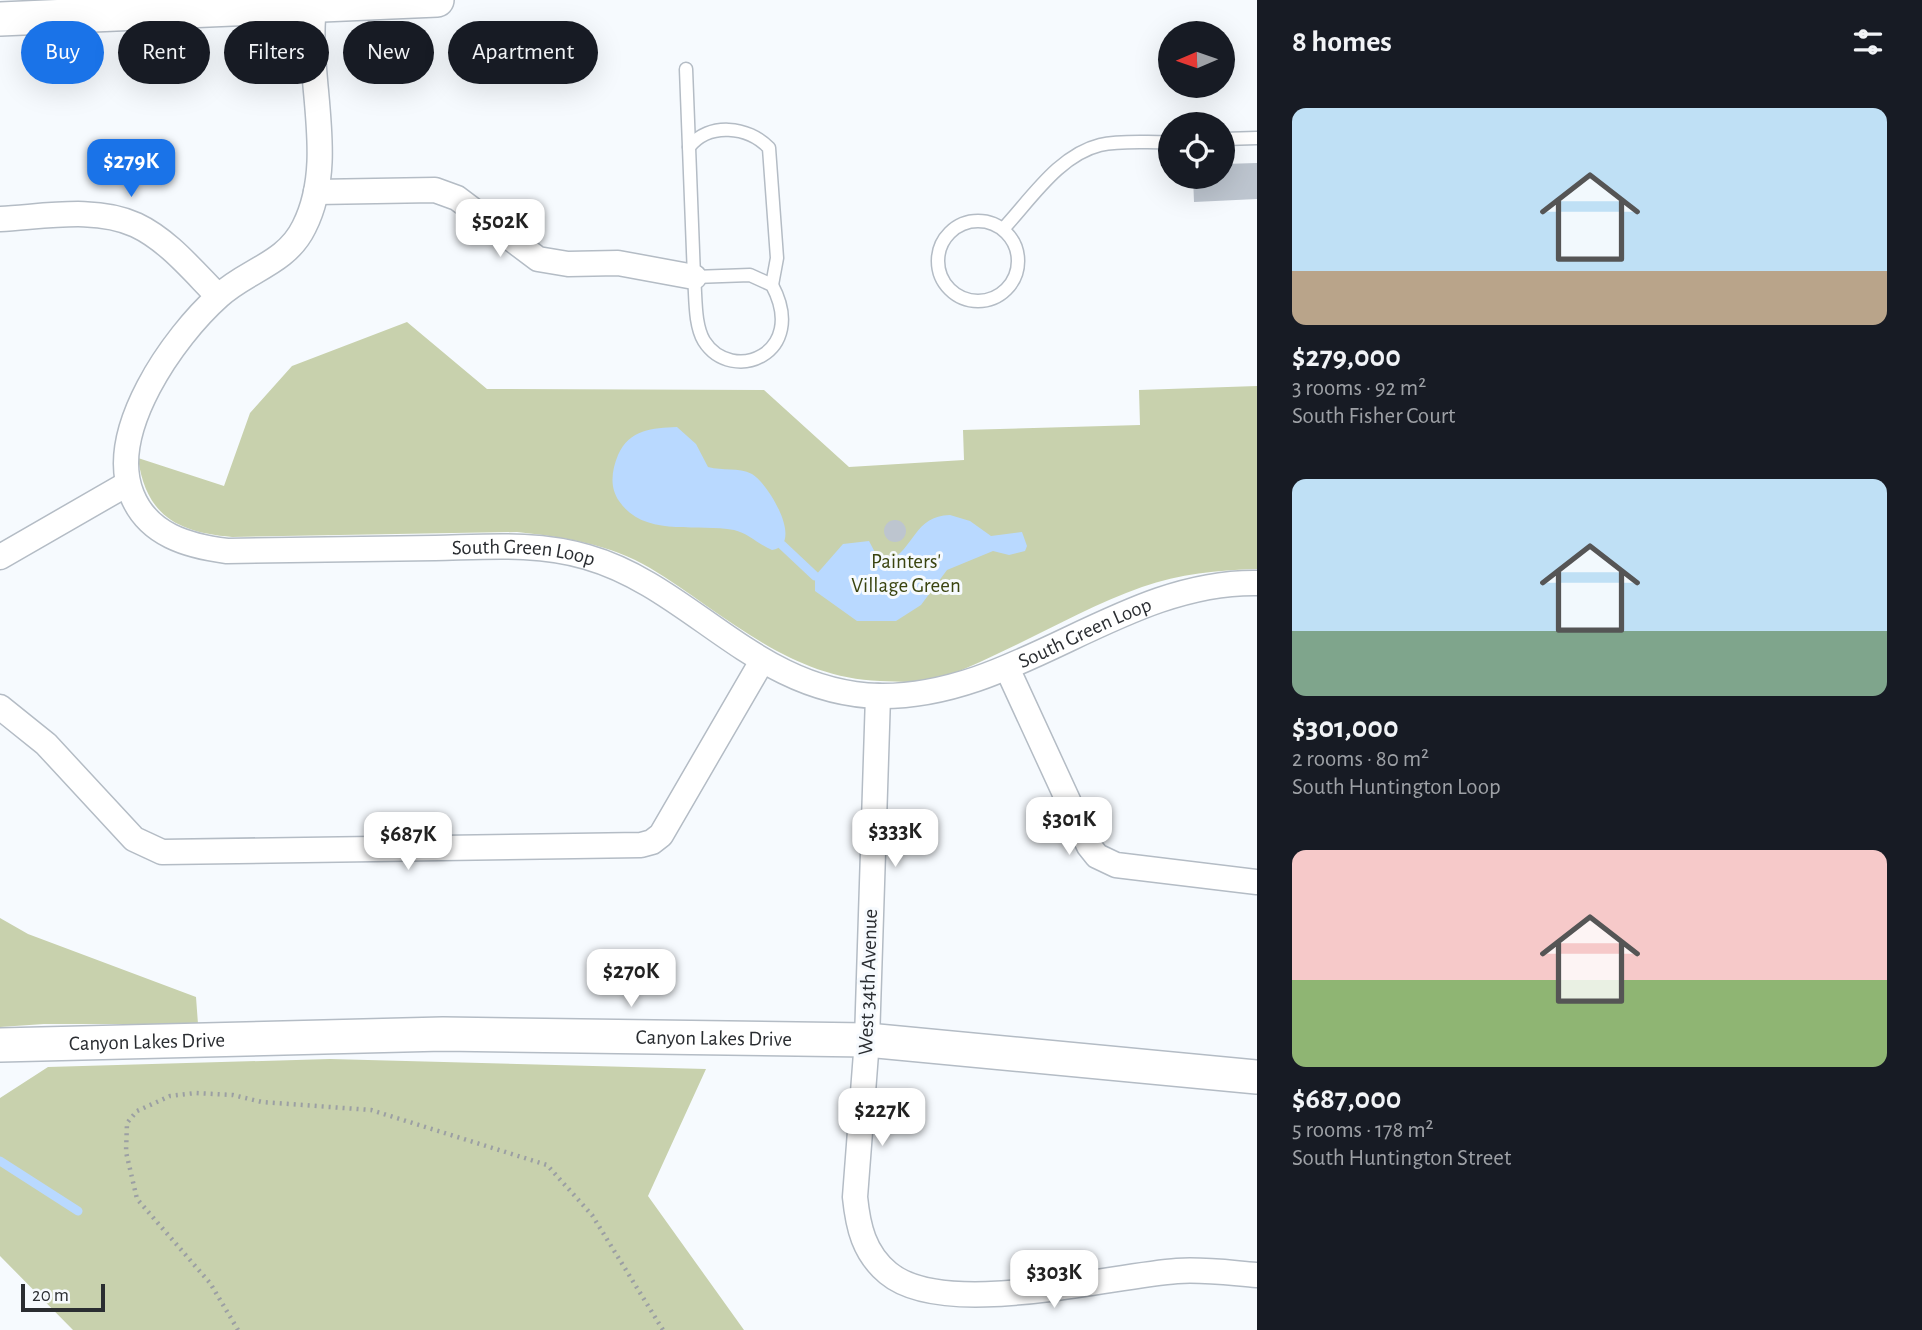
<!DOCTYPE html>
<meta charset="utf-8">
<style>
:root{--surface:#171b24;--page:#20242c;--text:#f1f3f6;--muted:#9ea1a6;--accent:#1a73e8}
body{margin:0;font-family:"Alegreya Sans",sans-serif;background:var(--page);color:var(--text);height:100vh;display:flex;flex-direction:column;font-size:26px;white-space:nowrap}
*{box-sizing:border-box;margin:0}
p{font-size:23px;color:var(--muted)}
.icon{flex:none;width:38px;height:38px;fill:none;stroke:currentColor;stroke-width:2;stroke-linecap:round;stroke-linejoin:round}
.map{position:relative;flex:1;overflow:hidden}
.drawer{display:flex;flex-direction:column;background:var(--surface);width:665px}
.drawer>*{flex:none}
.top-card{position:absolute;left:21px;top:21px;width:665px;height:63px;display:flex;gap:14px}
.needle{width:46px;rotate:268deg}
.controls{position:absolute;left:1158px;top:21px;display:grid;gap:14px}
.controls a{display:grid;place-items:center;width:77px;height:77px;border-radius:50%;background:var(--surface);box-shadow:0 7px 28px #0002;font-size:35px}
.scale{position:absolute;left:21px;bottom:18px;width:84px;box-sizing:border-box;padding-left:7px;border:4px solid #2a2d31;border-top:0;font-size:19px;line-height:24px;white-space:nowrap;color:#2a2d31;-webkit-text-stroke:5px #f6fafe;paint-order:stroke}
.price{position:absolute;translate:-50% -60px;padding:0 16px;border-radius:14px;background:#fff;color:#222;font-size:23px;line-height:46px;filter:drop-shadow(0 2px 4px #0008)}
.price::after{content:'';position:absolute;left:50%;top:42px;width:21px;height:16px;margin-left:-10px;background:inherit;clip-path:polygon(0 0,100% 0,50% 100%)}
.price.current{background:var(--accent);color:#fff}
ul{padding:0;list-style:none}
li{display:grid;align-content:center;gap:14px;height:371px;padding:0 35px}
li span{display:grid;place-items:center;height:217px;border-radius:14px;color:#555}
li>.icon{margin-inline-start:auto}
span .icon{width:126px;height:126px;fill:#fffc;stroke-width:1}
li b{font-size:30px}
h2{display:flex;justify-content:space-between;align-items:center;height:84px;padding:0 35px;font-size:30px}
.chip{padding:0 24px;border-radius:32px;background:var(--surface);box-shadow:0 7px 28px #0002;font-size:24px;line-height:63px}
.chip.current{background:var(--accent);color:#fff}
main{display:flex;flex:1;min-height:0}
.map>svg:first-child{display:block}
.green{fill:#c8d1ad}
.water{fill:#b9d9ff}
.lines{fill:none;stroke-linecap:round;stroke-linejoin:round}
.stream{stroke:#b9d9ff;stroke-width:9}
.building{fill:#bdc5cf}
.lane-casing{stroke:#b4bcc5;stroke-width:15}
.street-casing{stroke:#b4bcc5;stroke-width:27}
.secondary-casing{stroke:#b4bcc5;stroke-width:36}
.path{stroke:#9b9fa3;stroke-width:4.5;stroke-dasharray:2 5;stroke-linecap:butt}
.lane{stroke:#fff;stroke-width:12}
.street{stroke:#fff;stroke-width:24}
.secondary{stroke:#fff;stroke-width:33}
.labels{text-anchor:middle;dominant-baseline:central;stroke-width:6;stroke-linejoin:round;paint-order:stroke}
.street-label{font-size:21px;fill:#2a2d31;stroke:#f6fafe}
.park-label{font-size:21px;fill:#3a440f;stroke:#f6fafe}
</style>
<main>
<div class="map">
<svg width="1257" height="1330" viewBox="0 0 1257 1330">
<rect width="100%" height="100%" fill="#f6fafe"/>
<g class="green">
<path d="M407 322 487 389 764 390 849 467 964 460 963 430 1140 425 1139 390 1257 386V569C1217 570 1180 574 1142 587 1093 604 1045 632 997 654 973 665 949 678 922 681 909 683 894 681 880 681 788 678 724 613 650 568 610 544 563 537 517 532L232 537C177 532 146 516 138 458L224 486 250 413 292 366Z"/>
<path d="M0 918 28 934 196 997 198 1024H44L0 1027Z"/>
<path d="M330 1059 706 1069 648 1196 744 1330H73L0 1256V1098L48 1067Z"/>
</g>
<g class="water">
<path d="M677 427 696 444 708 467C723 471 738 467 752 474 769 484 805 545 772 550 759 545 748 533 734 530 696 523 644 538 619 501 609 486 612 470 618 455 630 429 652 428 677 427Z"/>
<path d="M950 515 970 521 991 536 1022 532 1027 546 1025 551 1009 555 993 551 947 570 921 605 896 621H857L815 591V576L843 544 869 541 879 560 888 562C915 548 914 516 950 515Z"/>
</g>
<g class="lines">
<g class="stream">
<path d="M782 545 815 576"/>
<path d="M0 1161 78 1211"/>
</g>
</g>
<g class="building">
<path d="M1257 163V199L1194 202 1193 177H1223V164Z"/>
<circle cx="895" cy="531" r="11"/>
</g>
<g class="lines">
<defs>
<g id="lane">
<path d="M686 69 689 147"/>
<path d="M1223 139 1257 138"/>
<circle cx="978" cy="261" r="40"/>
<path d="M1003 229C1031 199 1059 155 1100 145 1122 140 1148 143 1171 142"/>
<path d="M750 275 772 285C809 354 732 385 704 341 694 324 696 297 694 277Z"/>
<path d="M694 277 689 147C709 122 748 126 769 148L777 258 772 285"/>
</g>
<g id="street">
<path id="s1" d="M315 0C303 73 339 158 304 227 286 264 247 270 219 296 173 337 106 432 132 495 148 535 188 546 227 551 296 550 365 549 435 548 485 547 538 542 587 557 692 587 756 693 879 696 1016 698 1120 581 1257 583"/>
<path d="M316 192 435 190 457 198 538 259 568 264 618 263 694 277"/>
<path d="M0 219C42 217 96 206 136 225 168 240 193 271 218 296"/>
<path d="M0 557 127 484"/>
<path d="M1007 668 1089 846 1097 856 1116 865 1257 882"/>
<path d="M878 696 867 1040 855 1197C858 1227 864 1253 888 1273 944 1320 1107 1276 1177 1271 1203 1269 1231 1273 1257 1275"/>
<path d="M0 707 46 744 134 839 162 852 641 845 652 842 661 835 762 661"/>
</g>
<g id="secondary">
<path d="M0 19 437 0"/>
<path id="s2" d="M0 1045 443 1034 867 1040 1257 1077"/>
</g>
</defs>
<use href="#lane" class="lane-casing"/>
<use href="#street" class="street-casing"/>
<use href="#secondary" class="secondary-casing"/>
<path class="path" d="M238 1330 210 1283 137 1199 126 1152 127 1123 137 1111 170 1096 195 1093 233 1095 262 1102 371 1110 547 1165 592 1215 663 1330"/>
<use href="#lane" class="lane"/>
<use href="#street" class="street"/>
<use href="#secondary" class="secondary"/>
</g>
<g class="labels">
<g class="street-label">
<text stroke="none"><textPath href="#s1" startOffset="982">South Green Loop</textPath></text>
<text stroke="none"><textPath href="#s1" startOffset="1591">South Green Loop</textPath></text>
<text transform="translate(868 982) rotate(-88)">West 34th Avenue</text>
<text stroke="none"><textPath href="#s2" startOffset="714">Canyon Lakes Drive</textPath></text>
<text stroke="none"><textPath href="#s2" startOffset="147">Canyon Lakes Drive</textPath></text>
</g>
<g class="park-label">
<text x="906" y="561">Painters'<tspan x="906" dy="24">Village Green</tspan></text>
</g>
</g>
</svg>
<div class="controls">
<a><svg class="needle" viewBox="-14 -14 28 28"><path d="M0-13l5 13h-10z" fill="#e53935"/><path d="M0 13l5-13h-10z" fill="#9ea1a6"/></svg></a>
<a><svg class="icon" aria-label="locate" viewBox="0 0 24 24"><circle cx="12" cy="12" r="6"/><path d="M12 2v4M12 18v4M2 12h4M18 12h4"/></svg></a>
</div>
<div class="scale">20 m</div>
<b class="price current" style="left:131px;top:199px">$279K</b>
<b class="price" style="left:500px;top:259px">$502K</b>
<b class="price" style="left:1069px;top:857px">$301K</b>
<b class="price" style="left:895px;top:869px">$333K</b>
<b class="price" style="left:408px;top:872px">$687K</b>
<b class="price" style="left:631px;top:1009px">$270K</b>
<b class="price" style="left:882px;top:1148px">$227K</b>
<b class="price" style="left:1054px;top:1310px">$303K</b>
<div class="top-card">
<a class="chip current">Buy</a>
<a class="chip">Rent</a>
<a class="chip">Filters</a>
<a class="chip">New</a>
<a class="chip">Apartment</a>
</div>
</div>
<section class="drawer">
<h2>8 homes<svg class="icon" aria-label="filters" viewBox="0 0 24 24"><path d="M4 7h16M4 17h16"/><circle cx="9" cy="7" r="2"/><circle cx="15" cy="17" r="2"/></svg></h2>
<ul>
<li><span style="background:linear-gradient(#bfe0f5 75%,#b9a48a 0)"><svg class="icon" aria-label="home" viewBox="0 0 24 24"><path d="M3 11l9-7 9 7M6 9v11h12V9"/></svg></span><div><b>$279,000</b><p>3 rooms · 92 m²</p><p>South Fisher Court</p></div></li>
<li><span style="background:linear-gradient(#bfe0f5 70%,#7fa58c 0)"><svg class="icon" aria-label="home" viewBox="0 0 24 24"><path d="M3 11l9-7 9 7M6 9v11h12V9"/></svg></span><div><b>$301,000</b><p>2 rooms · 80 m²</p><p>South Huntington Loop</p></div></li>
<li><span style="background:linear-gradient(#f6c9c9 60%,#8fb573 0)"><svg class="icon" aria-label="home" viewBox="0 0 24 24"><path d="M3 11l9-7 9 7M6 9v11h12V9"/></svg></span><div><b>$687,000</b><p>5 rooms · 178 m²</p><p>South Huntington Street</p></div></li>
</ul>
</section>
</main>
